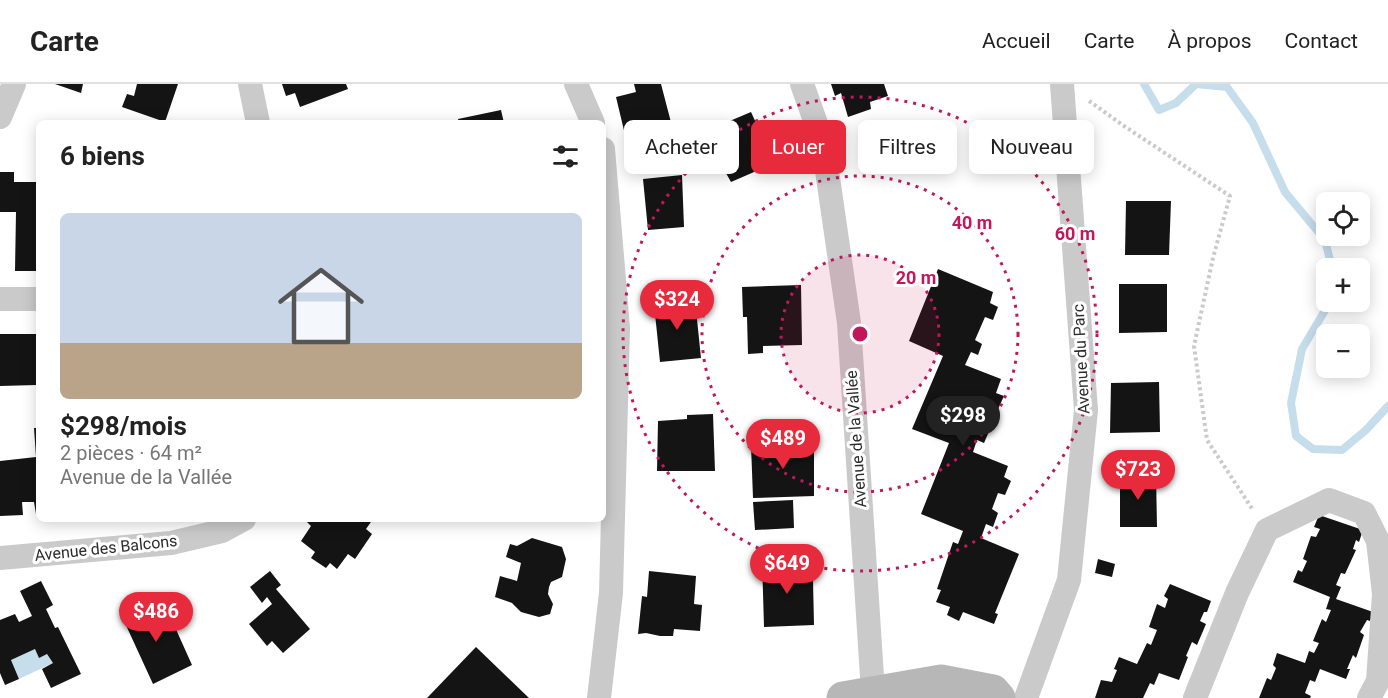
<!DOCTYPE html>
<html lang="fr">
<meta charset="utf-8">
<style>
:root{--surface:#fff;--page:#f6f6f6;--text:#222;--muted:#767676;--line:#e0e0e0;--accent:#e82b3c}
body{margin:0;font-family:Roboto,sans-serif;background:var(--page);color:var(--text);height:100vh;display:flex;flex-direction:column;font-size:22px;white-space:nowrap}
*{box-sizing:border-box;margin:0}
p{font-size:20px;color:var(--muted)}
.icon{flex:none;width:33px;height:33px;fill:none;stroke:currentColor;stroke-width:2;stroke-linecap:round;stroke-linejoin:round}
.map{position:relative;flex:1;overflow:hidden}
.drawer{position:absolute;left:36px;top:36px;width:570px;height:402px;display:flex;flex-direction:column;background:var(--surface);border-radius:9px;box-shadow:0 3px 15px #0003}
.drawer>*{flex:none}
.hud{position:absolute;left:624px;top:36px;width:570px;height:54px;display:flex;gap:12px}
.fabs{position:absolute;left:1316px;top:108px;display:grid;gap:12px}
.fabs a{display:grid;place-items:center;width:54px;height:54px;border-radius:9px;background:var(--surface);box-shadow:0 3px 15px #0003;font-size:30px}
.price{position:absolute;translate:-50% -51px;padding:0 14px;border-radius:21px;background:var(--accent);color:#fff;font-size:20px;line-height:39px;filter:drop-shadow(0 2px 3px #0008)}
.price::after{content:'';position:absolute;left:50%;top:36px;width:18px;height:14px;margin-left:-9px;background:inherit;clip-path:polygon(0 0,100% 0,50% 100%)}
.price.on{background:#222;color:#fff}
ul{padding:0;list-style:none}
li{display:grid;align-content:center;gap:12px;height:318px;padding:0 24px}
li+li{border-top:2px solid var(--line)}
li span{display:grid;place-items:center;height:186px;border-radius:9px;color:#555}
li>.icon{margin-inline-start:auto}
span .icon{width:108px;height:108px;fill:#fffc;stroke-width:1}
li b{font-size:26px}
h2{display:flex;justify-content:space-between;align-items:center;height:72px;padding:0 24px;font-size:26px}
.pill{padding:0 21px;border-radius:9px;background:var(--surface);box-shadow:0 3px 15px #0003;font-size:21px;line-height:54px}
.pill.on{background:var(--accent);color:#fff}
header{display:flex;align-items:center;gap:36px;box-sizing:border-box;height:84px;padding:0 30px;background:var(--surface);border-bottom:2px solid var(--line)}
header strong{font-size:28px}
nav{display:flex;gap:33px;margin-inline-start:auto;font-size:21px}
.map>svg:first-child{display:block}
.water{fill:#c6ddec}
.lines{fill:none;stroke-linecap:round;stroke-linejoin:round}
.stream{stroke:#c6ddec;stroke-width:8}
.building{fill:#141414}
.path{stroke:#cacaca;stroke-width:4;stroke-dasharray:3 3;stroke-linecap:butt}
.minor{stroke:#cacaca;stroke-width:24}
.secondary{stroke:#b7b7b7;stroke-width:33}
.ring{fill:none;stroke:#c2185b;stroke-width:3;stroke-dasharray:3 6}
.labels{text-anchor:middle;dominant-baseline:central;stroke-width:6;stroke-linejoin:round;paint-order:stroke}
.street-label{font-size:16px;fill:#2d2d2d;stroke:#fff}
.centre{fill:#c2185b;stroke:#fff;stroke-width:3}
.ring-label{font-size:18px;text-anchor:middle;font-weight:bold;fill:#c2185b;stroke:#fff;stroke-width:6;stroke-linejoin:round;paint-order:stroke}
</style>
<header>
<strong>Carte</strong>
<nav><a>Accueil</a><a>Carte</a><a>À propos</a><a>Contact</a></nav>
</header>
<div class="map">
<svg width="1388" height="614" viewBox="0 0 1388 614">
<rect width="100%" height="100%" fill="#fff"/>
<path class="water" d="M35 565 39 573 47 570 53 579 19 595 11 576Z"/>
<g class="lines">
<g class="stream">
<path d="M1144 0 1159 26 1176 19 1196 0 1227 3 1253 39 1285 108 1325 156 1332 184"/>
<path d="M1329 218 1327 223 1302 265 1291 319 1296 352 1313 365 1342 366 1366 346 1388 322"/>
</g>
</g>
<g class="building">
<path d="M55 0H83L81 9Z"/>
<path d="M137 0H178L165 38 122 23 127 10 134 12Z"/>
<path d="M282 0H346L348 5 300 23 295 9 286 12Z"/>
<path d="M634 0H661L673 46 627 59 616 13 636 8Z"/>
<path d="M831 0H884L888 12 870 18 871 25 848 33 841 9 835 12Z"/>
<path d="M501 26 504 39H459L458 35Z"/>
<path d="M751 28 769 67 761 85 731 98 718 75 712 78 705 60 711 57 706 47Z"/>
<path d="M0 88H14V98H39V187H15L16 128H0Z"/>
<path d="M682 91 684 143 648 146 643 95Z"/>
<path d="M1126 117H1171L1169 171H1125Z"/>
<path d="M938 185 993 208 990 219 998 223 993 236 985 233 975 256 982 260 978 271 971 268 965 281 1001 295 996 309 1004 312 998 325 991 322 984 341 990 345 984 359 977 356 973 368 1008 382 1004 393 1011 397 1005 411 998 409 992 425 998 429 993 443 986 440 981 454 1019 470 995 529 998 530 994 540 963 528 959 537 947 531 950 523 936 518 941 506 937 505 953 458 958 460 963 447 921 430 949 359 912 345 943 272 909 257Z"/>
<path d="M1119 200H1167V248L1119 249Z"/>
<path d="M801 201 802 261 763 262V269L748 270 747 233H743L742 203Z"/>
<path d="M695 216 701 274 660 278 654 220Z"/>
<path d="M0 250H37V301L0 302Z"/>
<path d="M1159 298 1160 348 1110 349 1111 299Z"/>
<path d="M713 330 715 387H657L658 337 687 335V331Z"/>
<path d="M34 344H39V430H36L34 418H22L23 431 0 432V377L36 373Z"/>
<path d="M814 358V412L753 414 751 361Z"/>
<path d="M1156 391 1157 443H1120V392Z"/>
<path d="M793 416 794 444 755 446 753 418Z"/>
<path d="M1319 431 1363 446 1359 458 1356 456 1353 465 1356 466 1345 490 1341 489 1336 501 1341 503 1336 515 1373 528 1370 537 1367 536 1360 548 1364 551 1356 574 1353 571 1347 585H1350L1346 595 1320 585 1315 598 1310 596 1305 609 1311 612 1310 614H1259L1267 594 1271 596 1276 584 1273 581 1277 569 1305 579 1309 567 1314 569 1319 559 1313 557 1322 535 1326 538 1331 526 1326 525 1330 513 1293 498 1298 486 1302 488 1307 477 1303 475 1311 452 1316 453 1320 445 1314 443Z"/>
<path d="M307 435H373L366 445 372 450 355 475 348 470 337 485 330 479 326 484 311 474 315 468 301 457 311 442 306 437Z"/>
<path d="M532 454 562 463 566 475 562 493 551 498 549 503 548 510 553 520 550 530 539 533 521 528 512 519 495 513 500 492 517 497 521 479 506 473 510 460 517 462Z"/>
<path d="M776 474V480L805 479 806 495 813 496 814 541 764 543 762 475Z"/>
<path d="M1098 475 1115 480 1112 493 1095 489Z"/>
<path d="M270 487 281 501 276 505 310 545 283 569 272 557 267 562 249 540 272 520 267 513 262 519 250 503Z"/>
<path d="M649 487 696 492 694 520 702 521 700 547 674 545 673 552H660L646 549 638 550 642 512 647 513Z"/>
<path d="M41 497 53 521 46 525 55 544 58 543 81 590 51 604 42 585 53 579 47 570 39 574 35 565 11 576 19 595 5 601 0 589V536L15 530 19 538 32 532 20 507Z"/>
<path d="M1170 500 1211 517 1207 528H1204L1200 537 1206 540 1197 561 1192 558 1186 572 1188 573 1179 596 1159 589 1154 601 1150 599 1143 614H1095L1101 596 1112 598 1117 586 1114 585 1119 573 1137 580 1147 559 1151 561 1157 546 1149 543 1157 520 1165 524 1168 515 1164 512Z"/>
<path d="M141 515 152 540 170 532 192 581 153 600 119 526Z"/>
<path d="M476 563 529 614H427Z"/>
</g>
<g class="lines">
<path class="path" d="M1089 17 1124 42 1230 112 1213 174 1194 262 1207 356 1253 426"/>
<g class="minor">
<path d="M250 0 258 39"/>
<path d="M576 0 593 39"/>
<path d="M802 0 823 59 849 239 873 608"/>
<path d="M0 33 14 0"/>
<path d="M0 215H39"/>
<path d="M0 474 171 459 222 447 244 435"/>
<path d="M599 614 611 509 618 244 603 65"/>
<path d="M1026 614 1069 496 1086 326 1062 0"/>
<path d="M1195 614 1237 509 1267 446 1329 416 1364 429 1378 457 1384 510 1378 597 1369 614"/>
</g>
<path class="secondary" d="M843 614 941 597 993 607 999 614"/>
</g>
<circle cx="860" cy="250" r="79" fill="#c2185b" fill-opacity=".12"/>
<g class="ring">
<circle cx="860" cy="250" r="79"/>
<circle cx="860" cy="250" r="158"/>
<circle cx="860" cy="250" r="237"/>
</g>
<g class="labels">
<g class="street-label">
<text transform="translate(1081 275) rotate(-93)">Avenue du Parc</text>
<text transform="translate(856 355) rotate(-94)">Avenue de la Vallée</text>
<text transform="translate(106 464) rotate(-6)">Avenue des Balcons</text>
</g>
</g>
<circle cx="860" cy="250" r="9" class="centre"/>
<g class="ring-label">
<text x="972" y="145">40 m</text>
<text x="1075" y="156">60 m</text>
<text x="916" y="200">20 m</text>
</g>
</svg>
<div class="fabs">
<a><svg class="icon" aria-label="locate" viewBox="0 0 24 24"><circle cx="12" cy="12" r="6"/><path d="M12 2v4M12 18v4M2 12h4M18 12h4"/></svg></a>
<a>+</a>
<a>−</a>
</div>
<b class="price" style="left:677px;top:247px">$324</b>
<b class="price on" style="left:963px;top:363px">$298</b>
<b class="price" style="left:783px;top:386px">$489</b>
<b class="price" style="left:1138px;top:417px">$723</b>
<b class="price" style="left:787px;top:511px">$649</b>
<b class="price" style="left:156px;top:559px">$486</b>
<div class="hud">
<a class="pill">Acheter</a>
<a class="pill on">Louer</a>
<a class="pill">Filtres</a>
<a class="pill">Nouveau</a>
</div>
<section class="drawer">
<h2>6 biens<svg class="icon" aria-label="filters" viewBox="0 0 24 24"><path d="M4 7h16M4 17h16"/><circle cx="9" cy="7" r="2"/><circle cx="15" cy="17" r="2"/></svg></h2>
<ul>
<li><span style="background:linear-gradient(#c9d6e8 70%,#b9a48a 0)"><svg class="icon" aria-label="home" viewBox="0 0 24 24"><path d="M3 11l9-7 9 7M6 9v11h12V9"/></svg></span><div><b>$298/mois</b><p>2 pièces · 64 m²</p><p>Avenue de la Vallée</p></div></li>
</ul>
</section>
</div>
